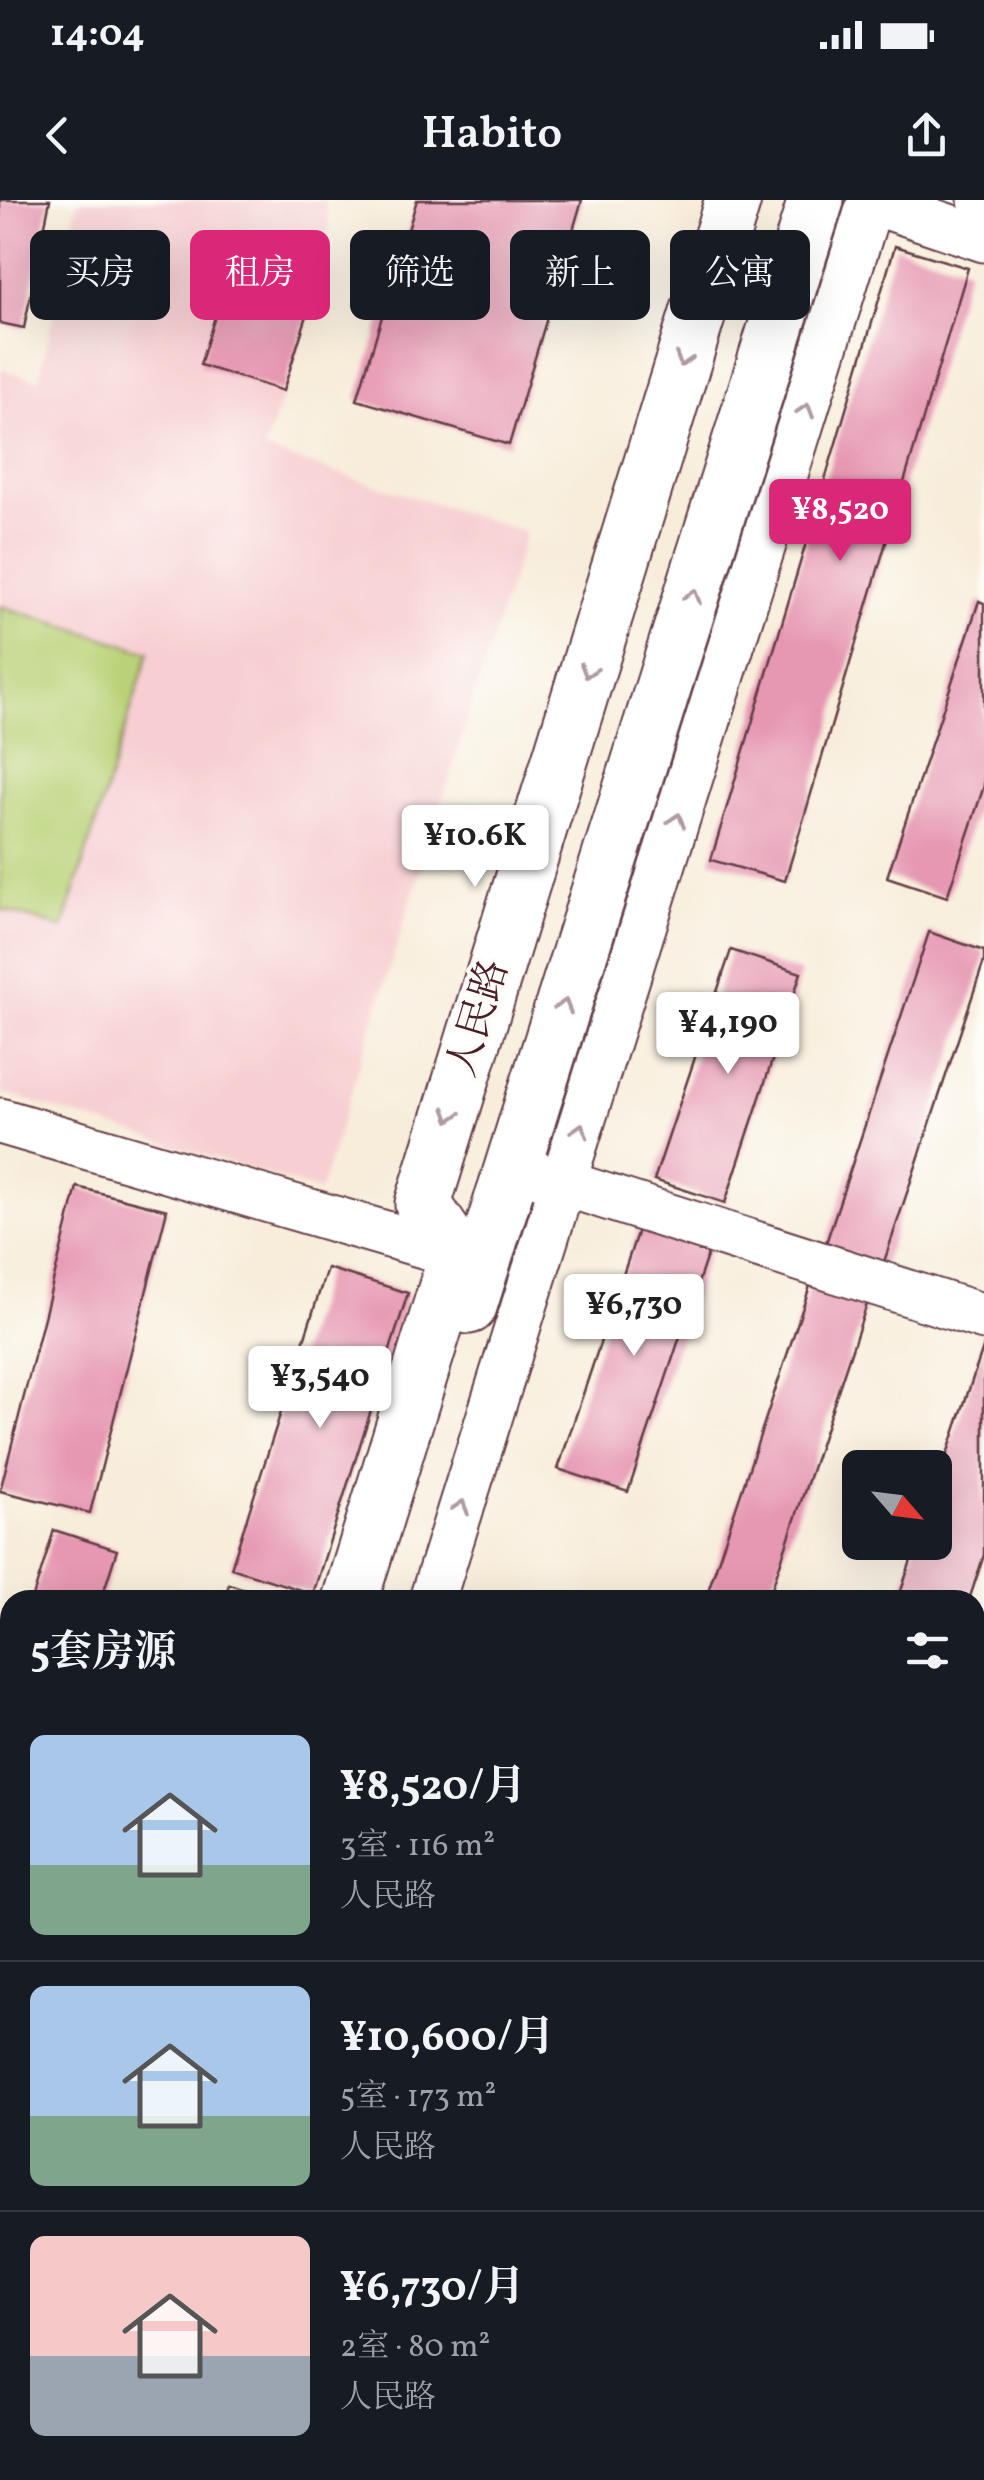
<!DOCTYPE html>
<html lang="zh">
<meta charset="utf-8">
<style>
:root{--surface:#171b24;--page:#242831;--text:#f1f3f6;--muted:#9ea1a6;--line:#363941;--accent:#db2777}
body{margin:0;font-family:Vollkorn,"Noto Serif SC",serif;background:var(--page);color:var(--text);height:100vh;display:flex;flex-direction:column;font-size:38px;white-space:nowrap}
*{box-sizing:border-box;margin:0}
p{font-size:32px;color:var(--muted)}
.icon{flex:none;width:55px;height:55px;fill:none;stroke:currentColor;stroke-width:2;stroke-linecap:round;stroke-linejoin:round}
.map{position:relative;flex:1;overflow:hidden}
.drawer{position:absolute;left:0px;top:1390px;width:985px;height:890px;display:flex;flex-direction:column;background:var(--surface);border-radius:30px 30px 0 0;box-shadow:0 10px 40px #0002}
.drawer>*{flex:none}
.hud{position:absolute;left:30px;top:30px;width:925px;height:90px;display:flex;gap:20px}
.needle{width:65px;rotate:118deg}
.buttons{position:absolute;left:842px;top:1250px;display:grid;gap:20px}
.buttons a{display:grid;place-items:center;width:110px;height:110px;border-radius:15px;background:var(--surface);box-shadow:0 10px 40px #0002;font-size:50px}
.price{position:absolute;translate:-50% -85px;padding:0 22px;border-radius:10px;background:#fff;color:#222;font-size:32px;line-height:65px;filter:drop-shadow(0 2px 5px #0008)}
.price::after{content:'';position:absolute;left:50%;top:60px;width:30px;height:22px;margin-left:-15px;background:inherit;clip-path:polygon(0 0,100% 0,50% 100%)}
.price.current{background:var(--accent);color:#fff}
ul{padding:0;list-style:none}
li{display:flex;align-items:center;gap:30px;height:250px;padding:0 30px}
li+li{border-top:2px solid var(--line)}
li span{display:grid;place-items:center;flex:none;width:280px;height:200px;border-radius:15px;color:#555}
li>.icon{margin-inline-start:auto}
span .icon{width:120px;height:120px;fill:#fffc;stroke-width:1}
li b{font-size:42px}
h2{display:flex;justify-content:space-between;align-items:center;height:120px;padding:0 30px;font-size:42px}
.chip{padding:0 35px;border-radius:15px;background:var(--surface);box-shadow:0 10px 40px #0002;font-size:35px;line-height:90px}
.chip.current{background:var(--accent);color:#fff}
.status{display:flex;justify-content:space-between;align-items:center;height:70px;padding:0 50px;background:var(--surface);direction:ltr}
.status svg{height:28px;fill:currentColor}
header{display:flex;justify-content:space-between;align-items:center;height:130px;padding:0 30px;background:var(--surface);font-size:45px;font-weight:600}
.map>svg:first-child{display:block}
.built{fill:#f7cfd2}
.green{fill:#b9d277;stroke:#827851;stroke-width:2.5}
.building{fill:#e697b2}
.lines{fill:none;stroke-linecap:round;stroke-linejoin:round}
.minor-casing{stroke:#643e45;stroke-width:49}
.major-casing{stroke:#643e45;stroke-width:59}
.minor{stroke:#fff;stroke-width:45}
.major{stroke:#fff;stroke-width:55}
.oneway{stroke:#ae9aa0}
.labels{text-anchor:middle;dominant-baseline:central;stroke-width:8;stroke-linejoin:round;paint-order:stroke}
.street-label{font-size:40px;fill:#4a1f2b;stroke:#fdfcf7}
</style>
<div class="status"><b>14:04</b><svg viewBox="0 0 49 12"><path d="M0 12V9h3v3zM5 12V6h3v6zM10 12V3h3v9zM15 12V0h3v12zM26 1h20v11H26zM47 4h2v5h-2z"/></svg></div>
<header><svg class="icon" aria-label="back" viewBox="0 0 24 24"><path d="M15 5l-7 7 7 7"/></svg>Habito<svg class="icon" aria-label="share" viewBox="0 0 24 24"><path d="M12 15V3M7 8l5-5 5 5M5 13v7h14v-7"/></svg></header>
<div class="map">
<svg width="984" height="2280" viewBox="0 0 984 2280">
<rect width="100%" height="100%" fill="#fdfcf7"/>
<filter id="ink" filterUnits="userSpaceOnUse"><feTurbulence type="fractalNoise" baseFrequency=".01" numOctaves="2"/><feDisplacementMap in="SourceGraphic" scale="20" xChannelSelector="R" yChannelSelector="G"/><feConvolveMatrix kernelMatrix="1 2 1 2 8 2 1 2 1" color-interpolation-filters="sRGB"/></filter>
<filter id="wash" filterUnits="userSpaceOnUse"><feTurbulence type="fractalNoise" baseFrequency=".0048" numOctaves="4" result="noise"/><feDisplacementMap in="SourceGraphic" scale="40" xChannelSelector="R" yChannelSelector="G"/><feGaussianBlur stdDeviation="2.25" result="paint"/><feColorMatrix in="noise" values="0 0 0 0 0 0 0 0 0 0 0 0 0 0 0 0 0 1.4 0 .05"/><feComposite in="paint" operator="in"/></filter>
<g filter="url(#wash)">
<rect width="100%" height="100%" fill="#f8eddb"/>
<g class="built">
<path d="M78 0H324L330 27 328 61 264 250 526 332 320 991 0 892V169L39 180Z"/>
<path d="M975 1988H984V2280H259L262 2270H975Z"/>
</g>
<path class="green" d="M0 406 149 452 63 728 0 709Z"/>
<g id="blocks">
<g class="building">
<path d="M0 0H50L24 128 0 123Z"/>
<path d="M417 0H582L509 245 357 200Z"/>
<path d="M240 36 324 62 283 191 200 165Z"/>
<path d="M895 46 968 68 785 681 711 660Z"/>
<path d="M979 401 984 403V586L947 697 887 677Z"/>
<path d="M929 732 984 751V761L883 1065 825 1046Z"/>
<path d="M731 750 801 773 725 1003 654 980Z"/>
<path d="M77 987 167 1010 90 1313 0 1291Z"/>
<path d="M639 1027 709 1050 628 1292 558 1269Z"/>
<path d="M327 1068 408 1093 313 1394 231 1368Z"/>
<path d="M812 1080 869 1098 768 1400H705Z"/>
<path d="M984 1145V1355L969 1400H898L917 1342H935V1290Z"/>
<path d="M54 1330 117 1350 101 1400H32Z"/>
<path d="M229 1384 277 1399V1400H224Z"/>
<path d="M9 1469H10V1619L0 1616V1498Z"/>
<path d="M977 1559 984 1561V1710L975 1707Z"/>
<rect x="0" y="1661" width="10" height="74"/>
</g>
</g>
</g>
<g filter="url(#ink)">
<use href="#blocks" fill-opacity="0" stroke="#643e45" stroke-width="2.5"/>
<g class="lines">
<defs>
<g id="minor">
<path d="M981 0 984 1"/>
<path d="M871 1 984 39"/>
<path d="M0 921 471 1059"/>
<path d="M535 974 984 1117"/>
<path d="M432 1400 871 0"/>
</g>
<g id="major">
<path d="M469 1106 816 0"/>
<path d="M350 1400 457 1054 423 1004 733 0"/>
<path d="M975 1832H984"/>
<path d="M0 1841 10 1840"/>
<path d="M975 1902H984"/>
<path d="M0 1939 10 1937"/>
<path d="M8 2280 11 2270"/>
<path d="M102 2280 106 2270"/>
</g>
</defs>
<use href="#minor" class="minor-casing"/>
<use href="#major" class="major-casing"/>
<use href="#minor" class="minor"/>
<use href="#major" class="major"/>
</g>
<defs><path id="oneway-chevron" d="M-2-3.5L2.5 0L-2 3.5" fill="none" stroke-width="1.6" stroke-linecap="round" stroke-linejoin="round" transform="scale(2.5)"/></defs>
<g class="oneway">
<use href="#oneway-chevron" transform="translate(683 160) rotate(107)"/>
<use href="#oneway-chevron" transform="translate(806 210) rotate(-73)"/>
<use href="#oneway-chevron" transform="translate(693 396) rotate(-73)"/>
<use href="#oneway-chevron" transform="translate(588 471) rotate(107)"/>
<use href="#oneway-chevron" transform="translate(677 620) rotate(-73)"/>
<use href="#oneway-chevron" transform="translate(564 806) rotate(-73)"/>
<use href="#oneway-chevron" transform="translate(451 915) rotate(107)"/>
<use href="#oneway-chevron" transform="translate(580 930) rotate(-73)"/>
<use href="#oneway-chevron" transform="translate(461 1307) rotate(-73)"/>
</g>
</g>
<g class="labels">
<g class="street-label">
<text transform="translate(480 819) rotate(-73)">人民路</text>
</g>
</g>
</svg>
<div class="buttons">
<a><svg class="needle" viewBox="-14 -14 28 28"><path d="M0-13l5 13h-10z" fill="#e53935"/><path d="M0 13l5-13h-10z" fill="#9ea1a6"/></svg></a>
</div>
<b class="price current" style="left:840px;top:364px">¥8,520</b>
<b class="price" style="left:475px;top:690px">¥10.6K</b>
<b class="price" style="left:728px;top:877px">¥4,190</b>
<b class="price" style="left:634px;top:1159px">¥6,730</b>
<b class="price" style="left:320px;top:1231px">¥3,540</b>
<div class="hud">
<a class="chip">买房</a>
<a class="chip current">租房</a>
<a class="chip">筛选</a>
<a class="chip">新上</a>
<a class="chip">公寓</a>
</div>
<section class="drawer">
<h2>5套房源<svg class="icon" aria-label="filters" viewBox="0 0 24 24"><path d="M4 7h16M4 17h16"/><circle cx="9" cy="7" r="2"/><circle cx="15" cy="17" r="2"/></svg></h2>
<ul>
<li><span style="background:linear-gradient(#a9c7e8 65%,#7fa58c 0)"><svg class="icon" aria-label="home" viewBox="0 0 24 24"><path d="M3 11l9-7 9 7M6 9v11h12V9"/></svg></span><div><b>¥8,520/月</b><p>3室 · 116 m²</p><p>人民路</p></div></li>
<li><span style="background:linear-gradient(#a9c7e8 65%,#7fa58c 0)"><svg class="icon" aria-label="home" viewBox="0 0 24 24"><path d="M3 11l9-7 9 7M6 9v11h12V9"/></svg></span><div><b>¥10,600/月</b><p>5室 · 173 m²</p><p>人民路</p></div></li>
<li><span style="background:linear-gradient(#f6c9c9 60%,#9aa5b1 0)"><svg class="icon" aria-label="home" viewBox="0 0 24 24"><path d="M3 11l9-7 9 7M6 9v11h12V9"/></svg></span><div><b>¥6,730/月</b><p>2室 · 80 m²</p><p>人民路</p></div></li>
</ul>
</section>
</div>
